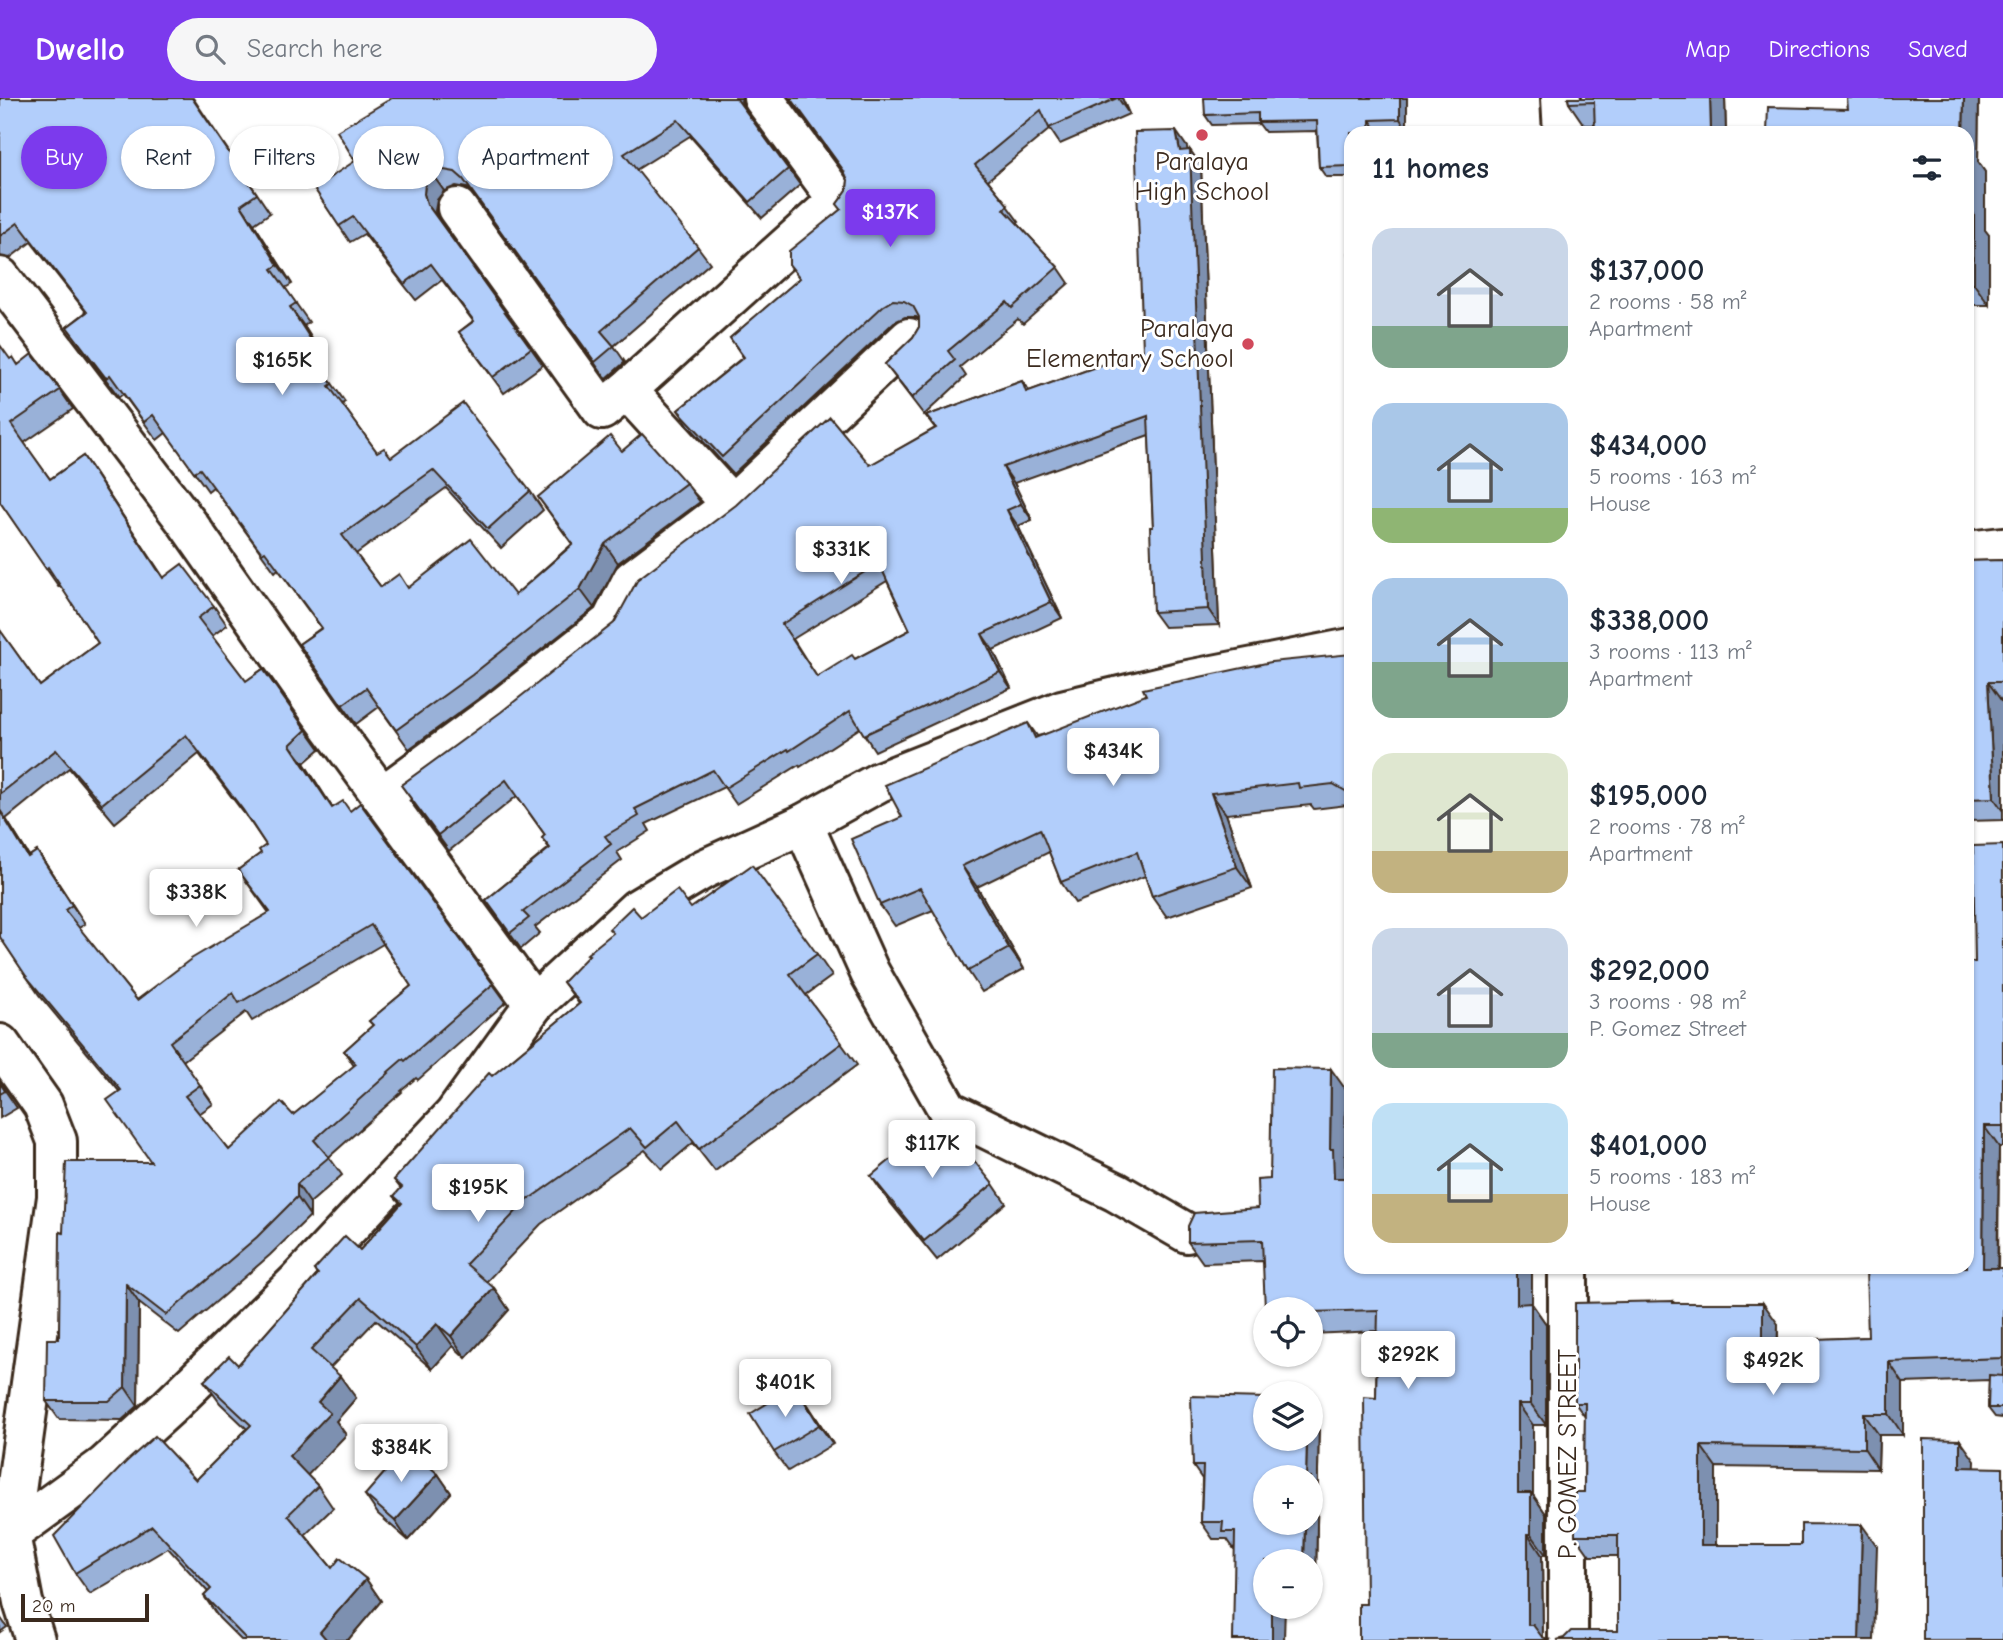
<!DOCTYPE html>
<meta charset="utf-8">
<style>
:root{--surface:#fff;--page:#f6f6f7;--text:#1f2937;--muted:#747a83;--accent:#7c3aed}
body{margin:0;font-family:"Comic Neue",sans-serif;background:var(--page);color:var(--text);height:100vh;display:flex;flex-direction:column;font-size:26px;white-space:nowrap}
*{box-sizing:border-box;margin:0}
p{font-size:23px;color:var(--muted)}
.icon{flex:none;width:38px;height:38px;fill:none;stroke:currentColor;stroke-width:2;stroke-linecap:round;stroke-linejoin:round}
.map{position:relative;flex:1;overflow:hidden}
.side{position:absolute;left:1344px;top:28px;width:630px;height:1148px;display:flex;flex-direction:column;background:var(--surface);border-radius:21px;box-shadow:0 2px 5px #0004}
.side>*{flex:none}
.top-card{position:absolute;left:21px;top:28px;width:665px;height:63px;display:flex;gap:14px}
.controls{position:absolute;left:1253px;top:1199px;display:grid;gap:14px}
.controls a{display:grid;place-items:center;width:70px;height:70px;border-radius:50%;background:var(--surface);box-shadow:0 2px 5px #0004;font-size:35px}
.scale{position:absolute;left:21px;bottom:18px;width:128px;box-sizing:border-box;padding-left:7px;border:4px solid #3b2a1e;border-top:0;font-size:19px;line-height:24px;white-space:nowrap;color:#3b2a1e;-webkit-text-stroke:5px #fff;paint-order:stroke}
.price{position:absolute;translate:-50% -60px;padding:0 16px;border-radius:7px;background:#fff;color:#222;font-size:23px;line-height:46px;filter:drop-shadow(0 2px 4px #0008)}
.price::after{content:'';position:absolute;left:50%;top:42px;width:21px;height:16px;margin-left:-10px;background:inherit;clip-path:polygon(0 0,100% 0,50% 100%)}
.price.active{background:var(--accent);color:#fff}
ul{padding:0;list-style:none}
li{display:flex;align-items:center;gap:21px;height:175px;padding:0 28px}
li span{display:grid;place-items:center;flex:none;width:196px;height:140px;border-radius:21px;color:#555}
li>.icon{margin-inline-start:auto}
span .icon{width:84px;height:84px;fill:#fffc;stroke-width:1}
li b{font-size:30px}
h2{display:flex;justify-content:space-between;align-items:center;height:84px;padding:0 28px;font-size:30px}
.tag{padding:0 24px;border-radius:32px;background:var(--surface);box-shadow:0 2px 5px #0004;font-size:24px;line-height:63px}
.tag.active{background:var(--accent);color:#fff}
header{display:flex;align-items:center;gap:42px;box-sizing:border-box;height:98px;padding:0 35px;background:var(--accent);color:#fff}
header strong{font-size:33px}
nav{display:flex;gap:38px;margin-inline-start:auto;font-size:24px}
.search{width:490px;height:63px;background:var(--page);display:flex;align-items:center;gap:18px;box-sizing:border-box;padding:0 24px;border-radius:38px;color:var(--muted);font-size:26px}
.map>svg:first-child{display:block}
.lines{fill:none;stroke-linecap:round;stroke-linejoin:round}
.minor-casing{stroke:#3b2a1e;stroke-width:44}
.path{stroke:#3b2a1e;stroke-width:4.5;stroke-dasharray:5 5;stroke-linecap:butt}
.minor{stroke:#fff;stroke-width:38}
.wall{fill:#99b1d8;stroke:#3b2a1e;stroke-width:2;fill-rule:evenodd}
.shaded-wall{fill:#7d90b0;stroke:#3b2a1e;stroke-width:2}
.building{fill:#b2cefb;stroke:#3b2a1e;stroke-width:2;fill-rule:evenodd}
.poi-dot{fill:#d1495b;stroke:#fff;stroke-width:2.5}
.labels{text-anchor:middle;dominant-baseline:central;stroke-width:6;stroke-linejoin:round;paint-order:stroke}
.poi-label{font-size:26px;fill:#3b2a1e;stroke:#fff}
.street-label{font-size:26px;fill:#3b2a1e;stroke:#fff}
</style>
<header>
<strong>Dwello</strong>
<div class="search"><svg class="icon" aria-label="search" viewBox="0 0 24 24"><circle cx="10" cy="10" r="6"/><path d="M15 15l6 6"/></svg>Search here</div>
<nav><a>Map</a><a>Directions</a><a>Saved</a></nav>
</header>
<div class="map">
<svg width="2003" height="1542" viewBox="0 0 2003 1542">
<rect width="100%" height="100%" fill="#fff"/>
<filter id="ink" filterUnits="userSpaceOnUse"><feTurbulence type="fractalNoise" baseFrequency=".0143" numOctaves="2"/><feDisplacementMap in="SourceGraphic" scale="14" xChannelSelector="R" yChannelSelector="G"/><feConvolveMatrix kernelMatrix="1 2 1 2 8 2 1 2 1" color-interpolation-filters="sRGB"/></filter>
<g filter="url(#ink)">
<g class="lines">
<defs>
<g id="minor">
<path d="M1561 0 1563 35"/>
<path d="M457 110 602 312 627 292"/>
<path d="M0 179 188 426 320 614 534 906"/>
<path d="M732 407 627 292 838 102 763 0"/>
<path d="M1967 453 2003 449"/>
<path d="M382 698 498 613 611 524 632 482 732 407 909 240"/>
<path d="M803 726 870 875 948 1012 1116 1094 1187 1135"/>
<path d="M0 946 43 1007 57 1043V1099L10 1436 23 1504 35 1542"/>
<path d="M1568 1169V1542"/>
<path d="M10 1436 104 1368 169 1309 297 1184 454 1017 534 906 637 811 704 771 803 726 879 684 1062 612 1183 583 1351 550"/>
</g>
</defs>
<use href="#minor" class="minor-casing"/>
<path class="path" d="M1350 154 1351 172"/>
<use href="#minor" class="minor"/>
</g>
<g class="wall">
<path d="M0 0H193L270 115 254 126 292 186 285 190 309 224 304 228 326 264 320 268 345 304 342 306 377 354 391 359 530 393 543 412 501 450 446 390 356 456 381 489 515 497 572 446 538 399 622 353 686 385 700 404 618 465 594 510 485 596 409 651 379 609 356 626 299 546 321 530 278 471 275 474 213 389 208 393 166 335 157 342 123 296 119 299 67 229 86 214 31 144 10 160 0 158Z"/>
<path d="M790 0H1122L1129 16 1060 46 1050 31 988 82 1019 124 1017 125 1058 169 1069 185 1023 226 1018 221 960 269 966 278 924 317 885 266 913 239 919 229V221L916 219H905L894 224 733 376 689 328 678 312 743 259 730 240 800 181 789 166 841 111 837 106 847 92 848 82 845 74Z"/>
<path d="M1407 0V32H1377V35H1351V79H1326L1319 69 1317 33 1265 34 1259 26 1212 27 1205 17Z"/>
<path d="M1568 0H1725L1726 35H1595V27H1584L1569 5Z"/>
<path d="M1847 0H1979L1978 64 1985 74V132L1989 137V207H1967V35L1848 11Z"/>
<path d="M741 3 745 11 800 87 762 120 690 38 636 72 698 149 710 165 614 248 625 264 606 281 475 97 467 90 456 88 444 93 437 102 435 113 439 121 543 267 504 295 459 234 473 223 442 182 416 202 364 136 350 144 314 90Z"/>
<path d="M1187 49V52H1190L1201 68 1219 527 1164 529 1153 514V429L1149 337 1014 385 1032 422 1018 428 1062 520 993 552 1011 590 875 653 860 630 800 669 799 667 736 706 724 689 646 726 650 733 617 754 622 762 535 829 540 835 521 851 486 802 549 750 542 740 545 737 517 698 449 753 401 687 870 367 935 330 926 318 1022 283 1029 293 1143 252ZM887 483 910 532 855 561 817 579 793 541Z"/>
<path d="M10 261 60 292 73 311 24 345 50 381 83 358 164 480 214 508 227 527 212 538 246 583 263 571 320 651 304 665 332 710 350 713 493 886 506 904 418 982 416 980 401 993 402 994 329 1059 342 1077 310 1105V1118L270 1157 179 1236 139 1205 138 1308 122 1322 59 1321 46 1303 59 1241 63 1135 151 1064 119 993 39 897 0 839V532L40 588 98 545 61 488 59 489 0 404ZM199 656 249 722 266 747 261 755 238 772 269 815 137 902 79 830 85 826 37 753 29 758 6 721 69 670 115 725ZM383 846 411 888 369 923 373 927 344 953 354 968 293 1017 229 1052 199 1016 213 1006 183 963 246 914 252 923Z"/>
<path d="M2003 462V722L1967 723V463Z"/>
<path d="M1351 556V709L1347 707 1314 711 1311 707 1226 716 1252 790 1167 819 1152 798 1145 778 1075 805 1061 784 1049 754 977 789 1024 871 982 894 968 873 933 812 895 828 880 807 1038 638Z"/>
<path d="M2003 747V1049H1999L1998 1170H2003V1320L1995 1319 1988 1310 1989 1282 1903 1285V1337H1879L1878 1371 1716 1369V1447L1877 1448 1618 1533V1458H1590L1575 1437 1584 1394 1585 1319 1575 1305 1673 1203 1674 1205 1778 1226V1243L1868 1239 1967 1169 1975 864Z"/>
<path d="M691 810 817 856 832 878 806 897 857 967 715 1073 693 1045 662 1071 645 1052 541 1126 486 1184 494 1190 509 1212 466 1260 453 1248 432 1271 376 1222 330 1270 356 1300 336 1323 346 1337 307 1377 318 1388 333 1410 305 1437 332 1470 366 1481 381 1503 348 1542H241L219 1520 204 1498 208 1494 168 1450 90 1496 75 1475 196 1382 247 1331 220 1305 204 1283 238 1267 317 1177 314 1172 360 1152 401 1106 394 1098 401 1091 394 1082 492 978 579 906 563 884 641 819Z"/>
<path d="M0 985 17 1010 0 1020Z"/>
<path d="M1346 992 1345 1068 1348 1072V1080L1532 1206 1546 1226V1327H1533V1397L1546 1416V1457H1542L1543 1540 1366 1506 1376 1300 1377 1233 1311 1236V1211L1263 1163 1203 1165 1188 1144 1258 1110 1270 1081Z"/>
<path d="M871 1078 993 1086 1006 1105 937 1162 884 1097Z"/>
<path d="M1311 1306 1319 1319 1316 1480H1311V1463L1234 1451 1227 1441H1213L1201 1424 1202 1381 1193 1368 1311 1340Z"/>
<path d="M808 1307 833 1346 788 1373 774 1354Z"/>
<path d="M438 1376 451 1395 408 1442 378 1416 365 1397Z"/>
<path d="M0 1519 7 1529 0 1534Z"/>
</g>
<g class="shaded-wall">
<path d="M736 0H742L741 3 745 13Z"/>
<path d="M1118 0H1122L1129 16Z"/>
<path d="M1400 0H1407V32L1400 21Z"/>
<path d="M1710 0H1725L1726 35H1711Z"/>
<path d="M1964 0H1979L1978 64 1985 74V132L1989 137V207L1974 186 1967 60V35H1963Z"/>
<path d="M1370 22 1377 32V35H1370Z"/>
<path d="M1176 33 1187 49 1190 65V52L1201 68 1219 527 1208 511 1180 53Z"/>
<path d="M432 76 444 93 437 102 435 113 439 122 427 106 424 96 425 85Z"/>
<path d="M241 107 254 126 292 186 278 167Z"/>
<path d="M290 209 304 228 326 264 313 245Z"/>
<path d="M83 358 96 377 176 499 163 480Z"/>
<path d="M1003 369 1014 385 1032 422 1021 406Z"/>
<path d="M1007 412 1018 428 1062 520 1051 504Z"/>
<path d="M605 446 618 465 594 510 580 491Z"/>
<path d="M982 536 993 552 1011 590 1000 574Z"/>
<path d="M1988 584 2003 605V713L1994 700Z"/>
<path d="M1028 625 1043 646 1035 640Z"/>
<path d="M290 647 304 665 345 729 332 710Z"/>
<path d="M1211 695 1226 716 1252 790 1237 769Z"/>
<path d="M0 712 6 721 41 777 28 759Z"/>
<path d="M37 753 50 772 85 826 72 807Z"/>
<path d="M962 768 977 789 1024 871 1009 850Z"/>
<path d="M1331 971 1346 992 1345 1068 1348 1072 1349 1101 1334 1080 1330 1051Z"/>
<path d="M1984 1028 1999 1049 1997 1191 1983 1170Z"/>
<path d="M297 1086 310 1105V1118L297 1099Z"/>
<path d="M1517 1169H1532V1206L1546 1226V1327L1531 1306 1517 1206Z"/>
<path d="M126 1186 139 1205 138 1308 125 1289Z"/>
<path d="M494 1190 509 1212 466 1260 451 1238Z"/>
<path d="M1763 1205 1778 1226 1777 1264 1763 1243Z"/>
<path d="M437 1226 453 1248 432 1271 416 1249Z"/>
<path d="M1889 1264 1903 1285V1337L1889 1316Z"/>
<path d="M340 1278 356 1300 336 1323 346 1337 305 1380 289 1358 318 1304Z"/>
<path d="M795 1288 808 1307 833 1346 819 1327Z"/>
<path d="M1311 1306 1319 1319 1316 1480 1311 1473V1463H1304L1305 1424H1311V1379H1306L1307 1340H1311Z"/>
<path d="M1518 1306 1533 1327V1397L1546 1416V1457L1531 1436 1518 1395Z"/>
<path d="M1864 1316 1879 1337 1878 1371 1864 1350Z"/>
<path d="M1960 1342 1975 1363 1974 1390 1960 1369Z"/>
<path d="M1701 1348 1716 1369V1468L1701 1447Z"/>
<path d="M438 1376 451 1395 408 1442 395 1423Z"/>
<path d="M1862 1427 1877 1448 1874 1542H1859Z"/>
<path d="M1528 1436 1542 1457 1543 1542 1528 1527Z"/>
<path d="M366 1481 381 1503 348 1542H326L320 1534Z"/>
<path d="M1272 1508H1285L1284 1542H1272Z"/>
</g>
<g class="building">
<path d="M0 0H192L257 96 241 107 278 167 272 171 296 205 290 209 313 245 307 249 332 286 329 288 377 354 384 350 391 359 463 305 530 393 488 431 433 372 342 437 381 489 399 476 408 490 471 441 515 497 573 446 538 399 610 338 622 353 642 336 686 385 605 446 580 491 472 577 396 632 366 590 342 607 299 546 322 530 265 453 262 455 200 371 194 374 153 317 144 324 110 277 106 280 67 229 87 214 18 125 0 138Z"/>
<path d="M392 0H736L788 71 750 104 678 22 624 56 698 149 601 233 614 248 595 264 463 81 455 74 444 72 432 76 425 85 424 96 427 106 531 250 493 279 459 234 474 223 431 166 404 186 353 119 339 128 314 90 355 63 337 33Z"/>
<path d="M791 0H1117L1049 30 1041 12 975 67 1008 107 1004 111 1058 169 1012 210 1007 204 948 253 955 262 912 300 885 266 913 239 919 229V219L913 208 904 203 893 202 883 208 722 359 678 312 744 259 730 240 800 180 789 166V153L841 111 837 106 847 92 848 82 844 73Z"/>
<path d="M1204 0H1400V21L1370 22V35H1351V68L1319 69 1317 23 1258 24V15L1205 17Z"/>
<path d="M1568 0H1710L1711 35H1595L1594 4 1569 5Z"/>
<path d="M1847 0H1964L1963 35H1767L1768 9 1848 11Z"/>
<path d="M1514 32V35H1454V34Z"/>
<path d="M1176 33 1180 53 1190 52 1208 511 1153 514 1150 429H1153L1148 318 1003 369 1021 406 1007 412 1051 504 982 536 1000 574 864 637 850 613 789 653 788 651 725 690 713 672 635 711 639 718 605 738 611 746 523 814 529 820 510 835 486 802 550 750 542 740 545 737 506 682 438 737 401 687 501 614 614 525 638 481 736 407 830 319 870 367 936 330 926 318 1022 283 1026 294 1143 252 1135 34ZM879 465 910 532 855 561 852 557 817 579 782 526Z"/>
<path d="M1967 53H1971V116H1974V186H1967Z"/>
<path d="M0 247 10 261 13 259 18 267 32 256 60 292 11 326 50 381 83 358 163 480 182 466 214 508 198 520 246 583 263 571 306 632 290 647 332 710 343 703 350 713 360 705 493 886 405 963 403 961 388 974 389 975 314 1042 329 1059 297 1086V1099L257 1139 166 1217 126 1186 125 1289 109 1303H46L47 1241H59L60 1134 63 1135 66 1064H151L107 1002 121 992 26 878 0 839V713L28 759 37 753 72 807 65 812 137 902 191 861 270 814 238 772 261 755 259 752 266 747 243 712 186 637 102 706 56 652 0 696V532L40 588 98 545 48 469 46 471 0 404ZM371 827 411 888 369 923 373 927 344 953 356 966 293 1017 281 1004 229 1052 185 998 200 987 170 944 233 895 239 905Z"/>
<path d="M2003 462V584H1988L1994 700 1967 701V463Z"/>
<path d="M1351 556V696L1333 686 1299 690 1298 685 1211 695 1237 769 1152 798 1137 754 1061 784 1040 731 962 768 1009 850 968 873 920 790 880 807 851 741 902 719 885 687 1028 625 1035 640 1146 597 1143 591 1271 564Z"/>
<path d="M2003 747V1028H1984L1983 1170H2003V1260L1889 1264V1316H1864V1350L1701 1348V1447H1801V1426L1862 1427 1859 1542H1557L1564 1540 1571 1533H1618V1437H1575V1394H1584L1585 1305H1575V1205L1673 1203V1205H1763V1243L1868 1239 1866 1169H1967V864H1975L1973 748Z"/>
<path d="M752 767 817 856 790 876 842 945 699 1051 678 1023 647 1049 630 1030 525 1104 466 1166 494 1190 451 1238 437 1226 416 1249 361 1200 311 1252 340 1278 318 1304 330 1315 289 1358 318 1388 288 1417 332 1470 340 1460 366 1481 320 1534 327 1542H247L204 1498 211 1491 152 1428 75 1475 54 1438 126 1364 155 1338 196 1382 251 1327 204 1283 229 1258 238 1267 318 1176 314 1172 345 1138 360 1152 402 1105 394 1098 402 1089 394 1082 489 975 492 978 580 905 563 884 589 857 587 856 613 835 609 831 632 809 641 819 677 792 691 810Z"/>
<path d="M1272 970 1331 971 1330 1051H1333L1334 1080H1351V1169H1517V1206L1531 1205V1306H1518V1395H1531V1436H1528V1527H1533L1542 1539 1551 1542H1359V1506H1366L1364 1299 1376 1300 1378 1212 1311 1214V1211H1265L1262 1142 1188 1144V1128L1194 1115 1258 1110 1257 1082 1270 1081Z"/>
<path d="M0 985 5 993 0 996Z"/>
<path d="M940 1021 993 1086 924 1143 871 1078Z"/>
<path d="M1989 1277 2003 1278V1310H1988Z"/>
<path d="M795 1288 819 1327 774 1354 750 1316Z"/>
<path d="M1191 1298 1265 1300V1340H1307L1306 1379H1265V1424H1305L1304 1463H1265V1508H1272V1542H1233L1235 1434H1222L1223 1424H1201L1203 1368H1193Z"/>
<path d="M1923 1341 1960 1342V1369L2003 1370V1542H1923Z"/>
<path d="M407 1349 438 1376 395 1423 365 1397Z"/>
</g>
</g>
<g class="poi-dot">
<circle cx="1202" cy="37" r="7"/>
<circle cx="1248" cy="246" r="7"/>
</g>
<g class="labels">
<g class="poi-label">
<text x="1202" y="64">Paralaya<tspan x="1202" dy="30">High School</tspan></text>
<text x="1234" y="231" text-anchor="end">Paralaya<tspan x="1234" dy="30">Elementary School</tspan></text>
</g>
<g class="street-label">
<text transform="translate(1568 1356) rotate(-90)">P. GOMEZ STREET</text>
</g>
</g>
</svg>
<div class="controls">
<a><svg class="icon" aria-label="locate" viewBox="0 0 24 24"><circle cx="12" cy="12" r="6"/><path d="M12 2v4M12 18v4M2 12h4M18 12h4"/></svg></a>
<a><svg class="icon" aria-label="layers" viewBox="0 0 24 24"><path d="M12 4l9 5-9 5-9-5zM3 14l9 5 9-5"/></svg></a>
<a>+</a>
<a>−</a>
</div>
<div class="scale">20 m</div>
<b class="price active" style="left:890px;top:151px">$137K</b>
<b class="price" style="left:282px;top:299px">$165K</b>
<b class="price" style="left:841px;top:488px">$331K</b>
<b class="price" style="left:1113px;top:690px">$434K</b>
<b class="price" style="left:196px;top:831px">$338K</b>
<b class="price" style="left:932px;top:1082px">$117K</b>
<b class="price" style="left:478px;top:1126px">$195K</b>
<b class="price" style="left:1408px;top:1293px">$292K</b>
<b class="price" style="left:1773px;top:1299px">$492K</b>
<b class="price" style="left:785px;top:1321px">$401K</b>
<b class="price" style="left:401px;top:1386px">$384K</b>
<div class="top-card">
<a class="tag active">Buy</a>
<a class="tag">Rent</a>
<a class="tag">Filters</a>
<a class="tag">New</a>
<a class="tag">Apartment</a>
</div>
<section class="side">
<h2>11 homes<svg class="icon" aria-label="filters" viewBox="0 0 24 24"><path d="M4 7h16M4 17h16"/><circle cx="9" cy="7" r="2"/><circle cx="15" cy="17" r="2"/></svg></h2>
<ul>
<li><span style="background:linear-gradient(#c9d6e8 70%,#7fa58c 0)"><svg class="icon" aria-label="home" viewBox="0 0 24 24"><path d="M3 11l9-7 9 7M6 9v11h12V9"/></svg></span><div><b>$137,000</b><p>2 rooms · 58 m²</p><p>Apartment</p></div></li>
<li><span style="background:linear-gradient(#a9c7e8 75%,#8fb573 0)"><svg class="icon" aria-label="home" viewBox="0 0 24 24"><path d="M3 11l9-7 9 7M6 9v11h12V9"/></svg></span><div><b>$434,000</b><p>5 rooms · 163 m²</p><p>House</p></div></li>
<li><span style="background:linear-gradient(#a9c7e8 60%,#7fa58c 0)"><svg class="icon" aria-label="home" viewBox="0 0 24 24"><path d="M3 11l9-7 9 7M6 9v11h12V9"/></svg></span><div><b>$338,000</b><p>3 rooms · 113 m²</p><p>Apartment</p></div></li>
<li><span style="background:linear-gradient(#dfe7d0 70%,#c2b280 0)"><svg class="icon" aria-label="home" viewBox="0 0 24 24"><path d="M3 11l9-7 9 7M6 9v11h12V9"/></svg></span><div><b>$195,000</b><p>2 rooms · 78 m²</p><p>Apartment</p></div></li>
<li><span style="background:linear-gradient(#c9d6e8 75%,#7fa58c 0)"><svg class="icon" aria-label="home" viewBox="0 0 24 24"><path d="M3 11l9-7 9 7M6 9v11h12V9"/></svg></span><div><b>$292,000</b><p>3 rooms · 98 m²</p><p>P. Gomez Street</p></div></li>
<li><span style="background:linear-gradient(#bfe0f5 65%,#c2b280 0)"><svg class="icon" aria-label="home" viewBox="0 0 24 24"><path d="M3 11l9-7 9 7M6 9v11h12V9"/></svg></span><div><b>$401,000</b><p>5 rooms · 183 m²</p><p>House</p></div></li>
</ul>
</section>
</div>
